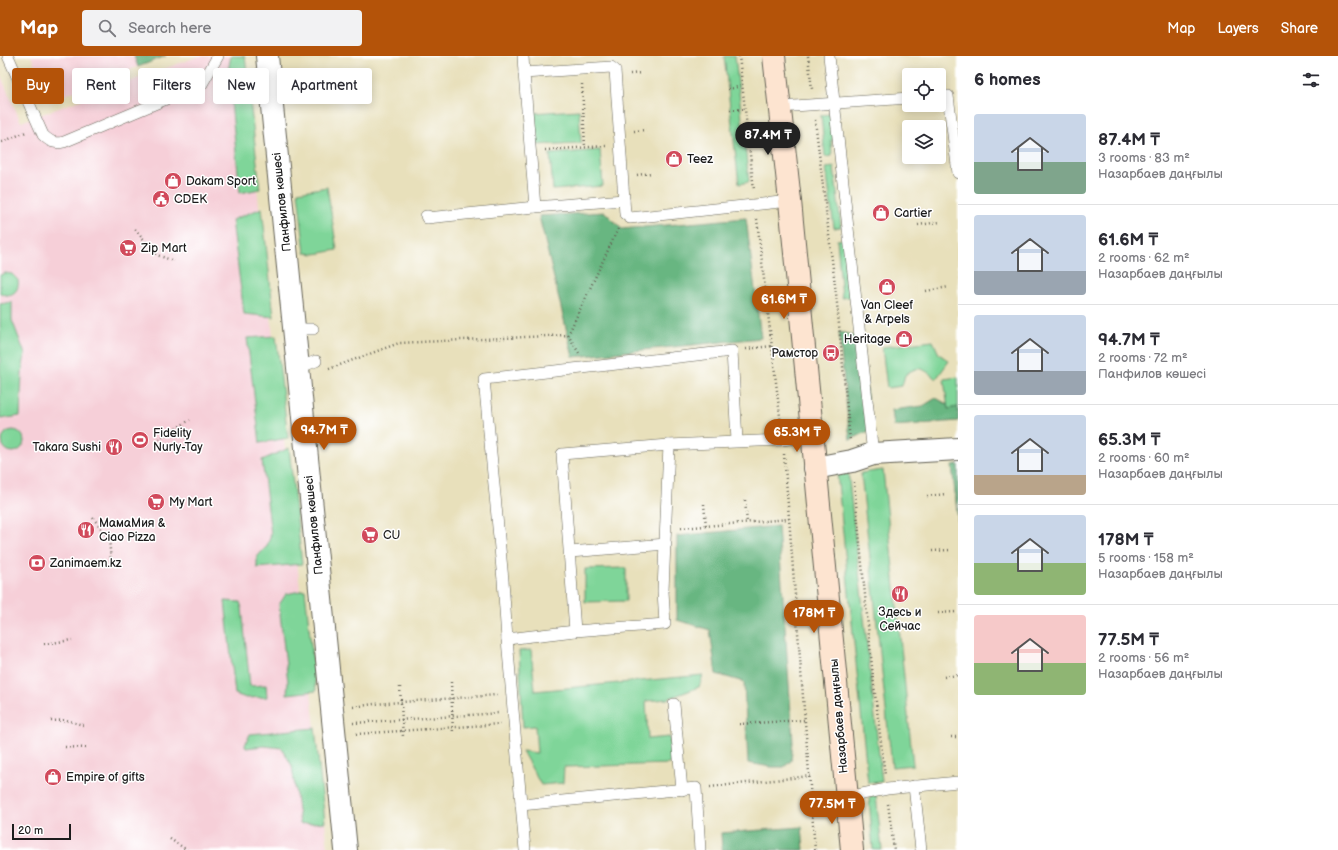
<!DOCTYPE html>
<meta charset="utf-8">
<style>
:root{--surface:#fff;--page:#f2f2f3;--text:#2b2b33;--muted:#7c7c81;--line:#e1e1e2;--accent:#b45309}
body{margin:0;font-family:"Balsamiq Sans",sans-serif;background:var(--page);color:var(--text);height:100vh;display:flex;flex-direction:column;font-size:15px;white-space:nowrap}
*{box-sizing:border-box;margin:0}
p{font-size:13px;color:var(--muted)}
.icon{flex:none;width:22px;height:22px;fill:none;stroke:currentColor;stroke-width:2;stroke-linecap:round;stroke-linejoin:round}
.map{position:relative;flex:1;overflow:hidden}
.drawer{display:flex;flex-direction:column;background:var(--surface);width:380px}
.drawer>*{flex:none}
.top-card{position:absolute;left:12px;top:12px;width:380px;height:36px;display:flex;gap:8px}
.buttons{position:absolute;left:902px;top:12px;display:grid;gap:8px}
.buttons a{display:grid;place-items:center;width:44px;height:44px;border-radius:4px;background:var(--surface);box-shadow:0 2px 10px #0003;font-size:20px}
.scale{position:absolute;left:12px;bottom:10px;width:59px;box-sizing:border-box;padding-left:4px;border:2px solid #1c1c1c;border-top:0;font-size:11px;line-height:14px;white-space:nowrap;color:#1c1c1c;-webkit-text-stroke:3px #fff;paint-order:stroke}
.price{position:absolute;translate:-50% -34px;padding:0 9px;border-radius:14px;background:var(--accent);color:#fff;font-size:13px;line-height:26px;filter:drop-shadow(0 1px 2px #0008)}
.price::after{content:'';position:absolute;left:50%;top:24px;width:12px;height:9px;margin-left:-6px;background:inherit;clip-path:polygon(0 0,100% 0,50% 100%)}
.price.active{background:#222;color:#fff}
ul{padding:0;list-style:none}
li{display:flex;align-items:center;gap:12px;height:100px;padding:0 16px}
li+li{border-top:1px solid var(--line)}
li span{display:grid;place-items:center;flex:none;width:112px;height:80px;border-radius:4px;color:#555}
li>.icon{margin-inline-start:auto}
span .icon{width:48px;height:48px;fill:#fffc;stroke-width:1}
li b{font-size:17px}
h2{display:flex;justify-content:space-between;align-items:center;height:48px;padding:0 16px;font-size:17px}
.pill{padding:0 14px;border-radius:4px;background:var(--surface);box-shadow:0 2px 10px #0003;font-size:14px;line-height:36px}
.pill.active{background:var(--accent);color:#fff}
header{display:flex;align-items:center;gap:24px;box-sizing:border-box;height:56px;padding:0 20px;background:var(--accent);color:#fff}
header strong{font-size:19px}
nav{display:flex;gap:22px;margin-inline-start:auto;font-size:14px}
.search{width:280px;height:36px;background:var(--page);display:flex;align-items:center;gap:10px;box-sizing:border-box;padding:0 14px;border-radius:4px;color:var(--muted);font-size:15px}
main{display:flex;flex:1;min-height:0}
.map>svg:first-child{display:block}
.built{fill:#f6cfd8}
.green{fill:#7fd599;stroke:#4e785a}
.forest{fill:#67b681;stroke:#42694e}
.lines{fill:none;stroke-linecap:round;stroke-linejoin:round}
.service-casing{stroke:#636154;stroke-width:12}
.minor-casing{stroke:#636154;stroke-width:24}
.secondary-casing{stroke:#636154;stroke-width:24}
.path{stroke:#636154;stroke-width:2.5;stroke-dasharray:1 3;stroke-linecap:butt}
.service{stroke:#fff;stroke-width:11}
.minor{stroke:#fff;stroke-width:22}
.secondary{stroke:#fde4d0;stroke-width:22}
.labels{text-anchor:middle;dominant-baseline:central;stroke-width:3;stroke-linejoin:round;paint-order:stroke}
.poi-label{font-size:12px;fill:#1c1c1c;stroke:#fff;text-anchor:start}
.street-label{font-size:12px;fill:#1c1c1c;stroke:#fff}
</style>
<header>
<strong>Map</strong>
<div class="search"><svg class="icon" aria-label="search" viewBox="0 0 24 24"><circle cx="10" cy="10" r="6"/><path d="M15 15l6 6"/></svg>Search here</div>
<nav><a>Map</a><a>Layers</a><a>Share</a></nav>
</header>
<main>
<div class="map">
<svg width="958" height="794" viewBox="0 0 958 794">
<rect width="100%" height="100%" fill="#fff"/>
<filter id="ink" filterUnits="userSpaceOnUse"><feTurbulence type="fractalNoise" baseFrequency=".025" numOctaves="2"/><feDisplacementMap in="SourceGraphic" scale="8" xChannelSelector="R" yChannelSelector="G"/><feConvolveMatrix kernelMatrix="1 2 1 2 8 2 1 2 1" color-interpolation-filters="sRGB"/></filter>
<filter id="wash" filterUnits="userSpaceOnUse"><feTurbulence type="fractalNoise" baseFrequency=".012" numOctaves="4" result="noise"/><feDisplacementMap in="SourceGraphic" scale="16" xChannelSelector="R" yChannelSelector="G"/><feGaussianBlur stdDeviation="0.9" result="paint"/><feColorMatrix in="noise" values="0 0 0 0 0 0 0 0 0 0 0 0 0 0 0 0 0 1.4 0 .05"/><feComposite in="paint" operator="in"/></filter>
<g filter="url(#wash)">
<rect width="100%" height="100%" fill="#e8e0bb"/>
<g class="built">
<path d="M31 0H166L49 45Z"/>
<path d="M199 0H243L328 794H0V18L21 66Z"/>
</g>
<g class="green">
<path d="M231 0H245L260 133 240 137 228 15Z"/>
<path d="M724 0H735L749 126 739 128Z"/>
<path d="M579 54 581 87 534 89 532 57Z"/>
<path d="M830 58 834 84H831L832 100 825 101 821 59Z"/>
<path d="M600 94 603 130 553 134 550 98Z"/>
<path d="M834 111 841 171 834 172 826 112Z"/>
<path d="M327 131 337 194 315 198 305 197 298 136Z"/>
<path d="M262 152 274 261 244 258 232 164Z"/>
<path d="M844 183 851 241 842 242 837 184Z"/>
<path d="M5 217 12 218 18 224C20 235 11 243 0 237V219Z"/>
<path d="M12 246V264L25 298 22 317 20 360 0 363V248Z"/>
<path d="M276 280 288 382 260 387 247 282Z"/>
<path d="M933 285 939 298 949 305 936 323C924 313 919 308 905 319L902 330 887 332 882 291Z"/>
<path d="M958 321V351L948 353 944 323Z"/>
<circle cx="13" cy="385" r="11"/>
<path d="M289 392 302 508 257 512V501L267 490 271 478 262 404Z"/>
<path d="M883 414 913 709 892 711 861 417Z"/>
<path d="M848 415 882 726 868 727 837 417Z"/>
<path d="M626 512V545L585 546V513Z"/>
<path d="M305 534 316 635 287 638 288 626 279 549 286 538Z"/>
<path d="M225 545 240 546 242 552 250 630 266 629 267 641 246 642 235 638Z"/>
<path d="M531 594 535 635 703 619 699 631 667 643 646 645 648 683 670 681V708L564 711 563 727 541 729 522 695 537 697 535 670 523 671 519 595Z"/>
<path d="M315 672 325 766 300 768 292 710 282 692 264 690 246 692 245 689 250 678Z"/>
<path d="M876 739 882 794H873L869 742Z"/>
</g>
<g class="forest">
<path d="M134 0H166L138 11Z"/>
<path d="M605 156 622 173 746 162 761 282 573 301 539 160Z"/>
<path d="M839 276 860 280 871 374 850 384Z"/>
<path d="M936 342 947 348 948 353 958 351V365L894 370 892 354 923 350Z"/>
<path d="M958 408V465L952 409Z"/>
<path d="M778 470 793 686 791 705 784 711H771L748 707 744 626 716 618 710 574 677 564V480Z"/>
<path d="M802 771 804 794H722L721 777Z"/>
</g>
</g>
<g filter="url(#ink)">
<g class="lines">
<defs>
<g id="service">
<path d="M8 0 43 79C50 86 55 88 64 86L202 28 218 0"/>
<path d="M523 0 524 17"/>
<path d="M829 0 873 398"/>
<path d="M939 40H948L958 117"/>
<path d="M780 51 909 42"/>
<path d="M535 151 624 144"/>
<path d="M428 160H426L427 162 535 151 524 17 611 11 615 14 625 158 630 162 790 145"/>
<path d="M295 273H313"/>
<path d="M298 312 316 305"/>
<path d="M570 496 666 488"/>
<path d="M575 575 562 398 669 389 782 384 812 380"/>
<path d="M507 583 575 575 665 568 663 535 669 389"/>
<path d="M674 648 682 734"/>
<path d="M914 730 921 794"/>
<path d="M847 741 887 733 958 726"/>
<path d="M521 749 696 732 700 794"/>
<path d="M525 794 507 583 503 524 484 323 732 295 737 385"/>
</g>
<g id="minor">
<path d="M267 0 346 794"/>
<path d="M815 412 852 405 873 398 958 393"/>
</g>
<path id="secondary" d="M774 0 790 145 852 794"/>
</defs>
<use href="#service" class="service-casing"/>
<use href="#minor" class="minor-casing"/>
<use href="#secondary" class="secondary-casing"/>
<g class="path">
<path d="M739 0 754 134"/>
<path d="M808 0 812 33"/>
<path d="M630 18 641 17"/>
<path d="M582 28 585 91"/>
<path d="M728 33 742 30"/>
<path d="M730 54 745 53"/>
<path d="M815 64 836 237 850 385"/>
<path d="M634 75 646 74"/>
<path d="M2 86 26 76"/>
<path d="M545 94 606 90"/>
<path d="M637 119 651 117"/>
<path d="M757 163 781 369"/>
<path d="M918 169 940 166"/>
<path d="M135 173 157 199 174 205"/>
<path d="M926 235 949 231"/>
<path d="M568 279 579 297"/>
<path d="M746 293 772 290"/>
<path d="M329 313 399 287 568 279 618 173"/>
<path d="M159 383 190 364"/>
<path d="M784 398 815 794"/>
<path d="M854 426 873 621 885 719"/>
<path d="M927 440 946 438"/>
<path d="M745 444 747 467"/>
<path d="M704 448 706 470"/>
<path d="M93 462 109 482 111 506"/>
<path d="M681 472 789 463"/>
<path d="M932 495 951 494"/>
<path d="M938 557 957 556"/>
<path d="M44 588 72 584"/>
<path d="M944 621 958 619"/>
<path d="M451 626 453 678"/>
<path d="M400 631 403 681"/>
<path d="M353 651 374 648 497 639"/>
<path d="M51 665 66 664 83 669"/>
<path d="M353 667 499 657"/>
<path d="M739 668 805 664"/>
<path d="M356 678 500 668"/>
<path d="M951 681H958"/>
<path d="M65 691 88 692"/>
<path d="M710 731 810 720"/>
<path d="M888 748 894 794"/>
<path d="M170 783 187 794"/>
</g>
<use href="#service" class="service"/>
<use href="#minor" class="minor"/>
<use href="#secondary" class="secondary"/>
</g>
</g>
<defs>
<symbol id="shop-disc" viewBox="-11 -11 22 22"><circle r="9.5" fill="#d1495b" stroke="#fff"/><path d="M-5-2.5h2.3a2.7 3.5 0 0 1 5.4 0H5L5.5 6h-11ZM-1.5-2.5h3a1.5 2.3 0 0 0-3 0Z" fill="#fff"/></symbol>
<symbol id="civic-disc" viewBox="-11 -11 22 22"><circle r="9.5" fill="#d1495b" stroke="#fff"/><path d="M-.6-6.5H3V-4.5H.6V-3L4-1V1h2V6H-6V1h2V-1L-.6-3ZM-1.2 2.5V6h2.4V2.5Z" fill="#fff"/></symbol>
<symbol id="supermarket-disc" viewBox="-11 -11 22 22"><circle r="9.5" fill="#d1495b" stroke="#fff"/><path d="M-6-5.5h2.5l.6 2H6L4.5 2H-2.5L-4.4-4H-6ZM-1.5 3.2a1.3 1.3 0 1 0 .1 0ZM3 3.2a1.3 1.3 0 1 0 .1 0Z" fill="#fff"/></symbol>
<symbol id="bus-disc" viewBox="-11 -11 22 22"><circle r="9.5" fill="#d1495b" stroke="#fff"/><path d="M-5-6H5V4H4V6H2V4H-2V6H-4V4H-5ZM-3.5-4V0h7V-4ZM-3.5 1.2v1.5H-2V1.2ZM2 1.2v1.5H3.5V1.2Z" fill="#fff"/></symbol>
<symbol id="stadium-disc" viewBox="-11 -11 22 22"><circle r="9.5" fill="#d1495b" stroke="#fff"/><path d="M0-5a6.5 5 0 1 0 0 10a6.5 5 0 1 0 0-10ZM-3.5-1.8h7v3.6h-7Z" fill="#fff"/></symbol>
<symbol id="restaurant-disc" viewBox="-11 -11 22 22"><circle r="9.5" fill="#d1495b" stroke="#fff"/><path d="M-5-6h1v4h1v-4h1v4h1v-4h1v5L-1.5 .5V6h-2V.5L-5-1ZM5-6V6H3V1.5H1.5Q1.5-4 5-6Z" fill="#fff"/></symbol>
<symbol id="bank-disc" viewBox="-11 -11 22 22"><circle r="9.5" fill="#d1495b" stroke="#fff"/><path d="M-6-4H6V4H-6ZM0-2.3a2.3 2.3 0 1 0 0 4.6a2.3 2.3 0 1 0 0-4.6Z" fill="#fff"/></symbol>
</defs>
<g fill-rule="evenodd">
<use href="#shop-disc" x="664" y="93" width="20" height="20"/>
<use href="#shop-disc" x="163" y="115" width="20" height="20"/>
<use href="#civic-disc" x="151" y="133" width="20" height="20"/>
<use href="#shop-disc" x="871" y="147" width="20" height="20"/>
<use href="#supermarket-disc" x="118" y="182" width="20" height="20"/>
<use href="#shop-disc" x="877" y="221" width="20" height="20"/>
<use href="#shop-disc" x="894" y="273" width="20" height="20"/>
<use href="#bus-disc" x="821" y="287" width="20" height="20"/>
<use href="#stadium-disc" x="130" y="374" width="20" height="20"/>
<use href="#restaurant-disc" x="104" y="381" width="20" height="20"/>
<use href="#supermarket-disc" x="146" y="436" width="20" height="20"/>
<use href="#restaurant-disc" x="76" y="464" width="20" height="20"/>
<use href="#supermarket-disc" x="360" y="469" width="20" height="20"/>
<use href="#bank-disc" x="27" y="497" width="20" height="20"/>
<use href="#restaurant-disc" x="890" y="528" width="20" height="20"/>
<use href="#shop-disc" x="43" y="711" width="20" height="20"/>
</g>
<g class="labels">
<g class="poi-label">
<text x="687" y="103">Teez</text>
<text x="186" y="125">Dakam Sport</text>
<text x="174" y="143">CDEK</text>
<text x="894" y="157">Cartier</text>
<text x="141" y="192">Zip Mart</text>
<text x="887" y="249" text-anchor="middle">Van Cleef<tspan x="887" dy="14">&amp; Arpels</tspan></text>
<text x="891" y="283" text-anchor="end">Heritage</text>
<text x="818" y="297" text-anchor="end">Рамстор</text>
<text x="153" y="377">Fidelity<tspan x="153" dy="14">Nurly-Tay</tspan></text>
<text x="101" y="391" text-anchor="end">Takara Sushi</text>
<text x="169" y="446">My Mart</text>
<text x="99" y="467">МамаМия &amp;<tspan x="99" dy="14">Ciao Pizza</tspan></text>
<text x="383" y="479">CU</text>
<text x="50" y="507">Zanimaem.kz</text>
<text x="900" y="556" text-anchor="middle">Здесь и<tspan x="900" dy="14">Сейчас</tspan></text>
<text x="66" y="721">Empire of gifts</text>
</g>
<g class="street-label">
<text transform="translate(282 146) rotate(-96)">Панфилов көшесі</text>
<text transform="translate(314 469) rotate(-96)">Панфилов көшесі</text>
<text transform="translate(839 660) rotate(-95)">Назарбаев даңғылы</text>
</g>
</g>
</svg>
<div class="buttons">
<a><svg class="icon" aria-label="locate" viewBox="0 0 24 24"><circle cx="12" cy="12" r="6"/><path d="M12 2v4M12 18v4M2 12h4M18 12h4"/></svg></a>
<a><svg class="icon" aria-label="layers" viewBox="0 0 24 24"><path d="M12 4l9 5-9 5-9-5zM3 14l9 5 9-5"/></svg></a>
</div>
<div class="scale">20 m</div>
<b class="price active" style="left:768px;top:100px">87.4M ₸</b>
<b class="price" style="left:784px;top:264px">61.6M ₸</b>
<b class="price" style="left:324px;top:395px">94.7M ₸</b>
<b class="price" style="left:797px;top:397px">65.3M ₸</b>
<b class="price" style="left:814px;top:578px">178M ₸</b>
<b class="price" style="left:832px;top:769px">77.5M ₸</b>
<div class="top-card">
<a class="pill active">Buy</a>
<a class="pill">Rent</a>
<a class="pill">Filters</a>
<a class="pill">New</a>
<a class="pill">Apartment</a>
</div>
</div>
<section class="drawer">
<h2>6 homes<svg class="icon" aria-label="filters" viewBox="0 0 24 24"><path d="M4 7h16M4 17h16"/><circle cx="9" cy="7" r="2"/><circle cx="15" cy="17" r="2"/></svg></h2>
<ul>
<li><span style="background:linear-gradient(#c9d6e8 60%,#7fa58c 0)"><svg class="icon" aria-label="home" viewBox="0 0 24 24"><path d="M3 11l9-7 9 7M6 9v11h12V9"/></svg></span><div><b>87.4M ₸</b><p>3 rooms · 83 m²</p><p>Назарбаев даңғылы</p></div></li>
<li><span style="background:linear-gradient(#c9d6e8 70%,#9aa5b1 0)"><svg class="icon" aria-label="home" viewBox="0 0 24 24"><path d="M3 11l9-7 9 7M6 9v11h12V9"/></svg></span><div><b>61.6M ₸</b><p>2 rooms · 62 m²</p><p>Назарбаев даңғылы</p></div></li>
<li><span style="background:linear-gradient(#c9d6e8 70%,#9aa5b1 0)"><svg class="icon" aria-label="home" viewBox="0 0 24 24"><path d="M3 11l9-7 9 7M6 9v11h12V9"/></svg></span><div><b>94.7M ₸</b><p>2 rooms · 72 m²</p><p>Панфилов көшесі</p></div></li>
<li><span style="background:linear-gradient(#c9d6e8 75%,#b9a48a 0)"><svg class="icon" aria-label="home" viewBox="0 0 24 24"><path d="M3 11l9-7 9 7M6 9v11h12V9"/></svg></span><div><b>65.3M ₸</b><p>2 rooms · 60 m²</p><p>Назарбаев даңғылы</p></div></li>
<li><span style="background:linear-gradient(#c9d6e8 60%,#8fb573 0)"><svg class="icon" aria-label="home" viewBox="0 0 24 24"><path d="M3 11l9-7 9 7M6 9v11h12V9"/></svg></span><div><b>178M ₸</b><p>5 rooms · 158 m²</p><p>Назарбаев даңғылы</p></div></li>
<li><span style="background:linear-gradient(#f6c9c9 60%,#8fb573 0)"><svg class="icon" aria-label="home" viewBox="0 0 24 24"><path d="M3 11l9-7 9 7M6 9v11h12V9"/></svg></span><div><b>77.5M ₸</b><p>2 rooms · 56 m²</p><p>Назарбаев даңғылы</p></div></li>
</ul>
</section>
</main>
